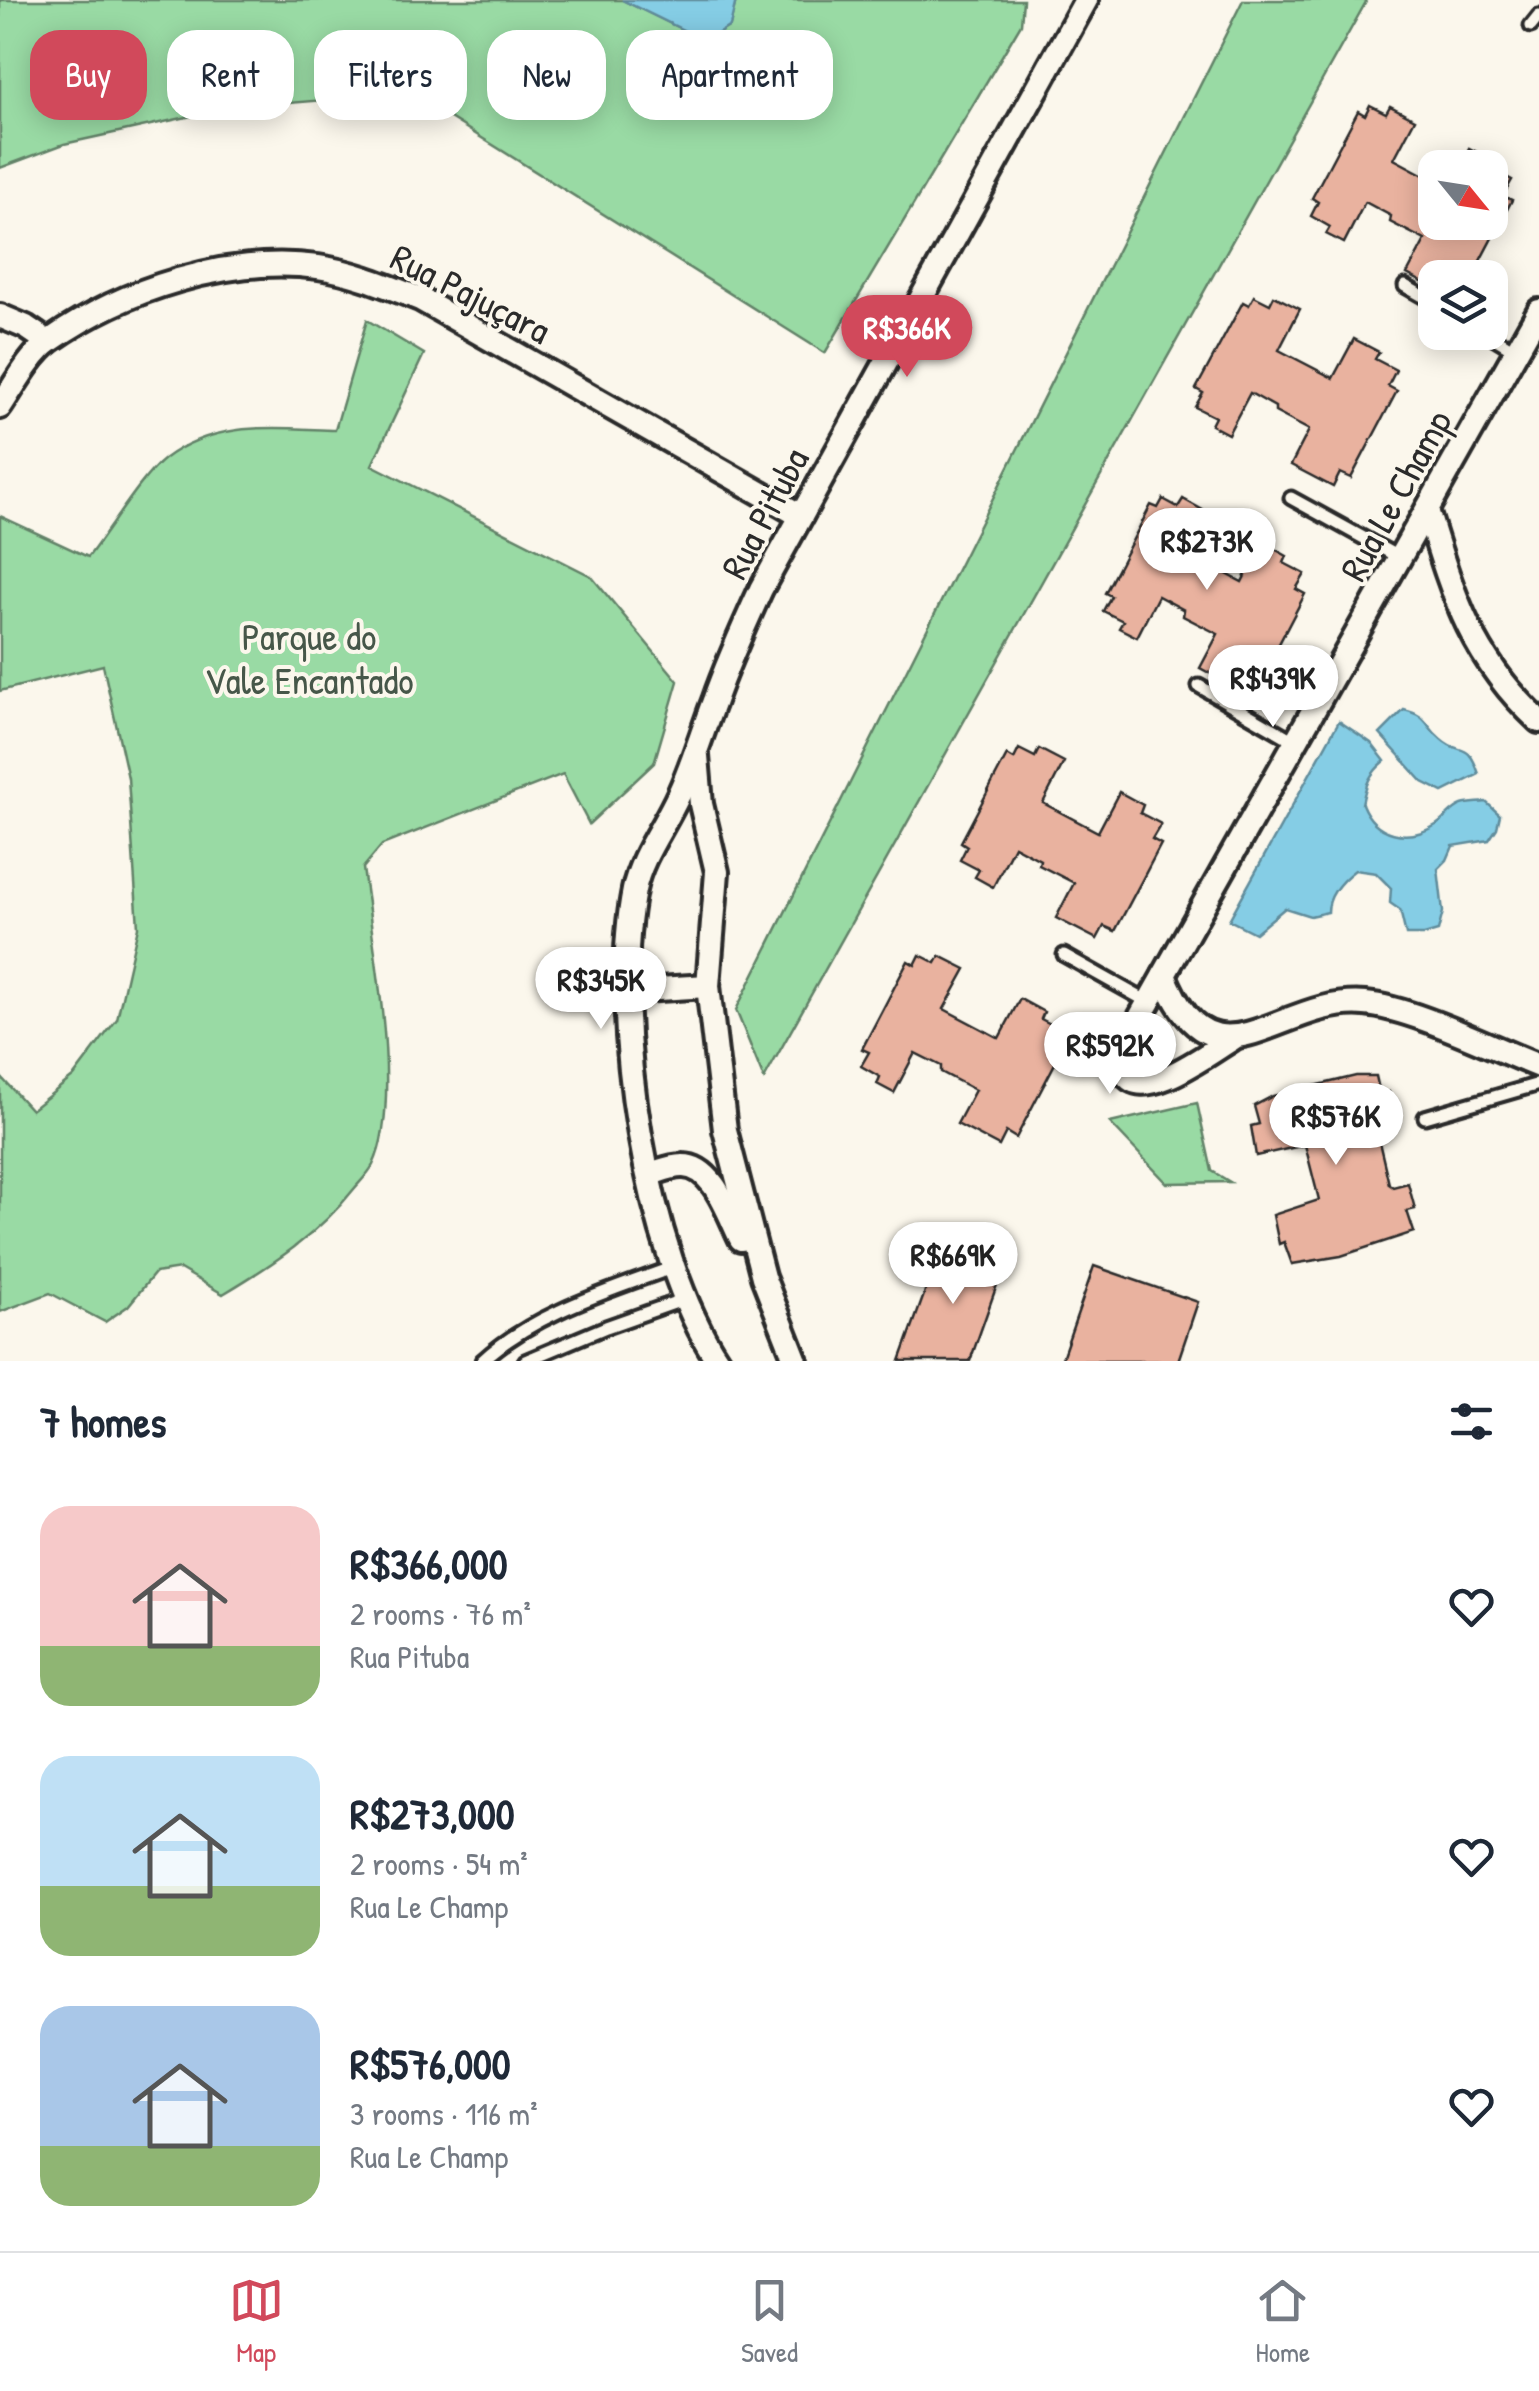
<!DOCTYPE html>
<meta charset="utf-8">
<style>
:root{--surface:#fff;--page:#f2f2f3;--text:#1f2937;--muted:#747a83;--line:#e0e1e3;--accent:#d1495b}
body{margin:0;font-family:"Patrick Hand",sans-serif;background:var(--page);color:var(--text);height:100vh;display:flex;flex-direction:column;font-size:38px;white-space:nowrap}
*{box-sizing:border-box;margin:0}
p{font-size:32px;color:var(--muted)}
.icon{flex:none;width:55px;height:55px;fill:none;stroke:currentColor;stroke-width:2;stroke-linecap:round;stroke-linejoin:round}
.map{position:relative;height:1361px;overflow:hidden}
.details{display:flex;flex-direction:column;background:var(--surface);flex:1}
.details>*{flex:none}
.guide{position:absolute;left:30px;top:30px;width:1000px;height:90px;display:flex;gap:20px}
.needle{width:65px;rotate:120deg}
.tools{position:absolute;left:1418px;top:150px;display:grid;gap:20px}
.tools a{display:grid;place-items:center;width:90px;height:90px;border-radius:20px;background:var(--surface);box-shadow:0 5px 25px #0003;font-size:50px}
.price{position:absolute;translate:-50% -85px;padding:0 22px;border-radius:35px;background:#fff;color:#222;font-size:32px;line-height:65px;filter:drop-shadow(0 2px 5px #0008)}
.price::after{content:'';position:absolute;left:50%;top:60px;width:30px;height:22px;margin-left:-15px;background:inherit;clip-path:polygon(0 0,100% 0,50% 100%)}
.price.active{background:var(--accent);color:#fff}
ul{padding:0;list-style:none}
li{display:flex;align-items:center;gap:30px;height:250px;padding:0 40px}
li span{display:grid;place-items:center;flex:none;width:280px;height:200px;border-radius:30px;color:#555}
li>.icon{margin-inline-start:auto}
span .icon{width:120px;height:120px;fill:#fffc;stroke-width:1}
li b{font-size:42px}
h2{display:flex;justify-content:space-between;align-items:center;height:120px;padding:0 40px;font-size:42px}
.tag{padding:0 35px;border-radius:30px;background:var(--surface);box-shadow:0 5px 25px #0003;font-size:35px;line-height:90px}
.tag.active{background:var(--accent);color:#fff}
.tabs{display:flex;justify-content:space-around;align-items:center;height:140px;border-top:2px solid var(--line);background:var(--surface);font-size:28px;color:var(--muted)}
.tabs a{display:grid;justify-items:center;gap:5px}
.tabs .active{color:var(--accent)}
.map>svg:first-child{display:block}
.green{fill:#99daa4;stroke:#628268;stroke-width:2.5}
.water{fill:#85cde5;stroke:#618c9b;stroke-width:2.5}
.building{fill:#e9b29f;stroke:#2b2b2b;stroke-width:2.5}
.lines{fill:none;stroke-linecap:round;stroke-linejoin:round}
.lane-casing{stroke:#2b2b2b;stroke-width:19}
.street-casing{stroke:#2b2b2b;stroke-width:30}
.lane{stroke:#fbf7ec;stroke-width:11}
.street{stroke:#fbf7ec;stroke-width:22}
.labels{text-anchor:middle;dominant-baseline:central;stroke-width:8;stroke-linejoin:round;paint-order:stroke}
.street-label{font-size:38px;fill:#2b2b2b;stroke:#fbf7ec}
.park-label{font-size:38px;fill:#465749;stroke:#fbf7ec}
</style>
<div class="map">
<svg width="1539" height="1361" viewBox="0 0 1539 1361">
<rect width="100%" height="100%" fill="#fbf7ec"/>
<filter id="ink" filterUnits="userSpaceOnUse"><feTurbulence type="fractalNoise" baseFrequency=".01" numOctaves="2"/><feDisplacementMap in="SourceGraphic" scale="20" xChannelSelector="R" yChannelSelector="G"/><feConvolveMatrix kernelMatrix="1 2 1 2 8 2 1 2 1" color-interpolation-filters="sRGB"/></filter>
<g filter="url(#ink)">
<g class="green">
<path d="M0 0H622L706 41 730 26 736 0H1023L1021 24 825 353 410 93 228 108 64 144 0 168Z"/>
<path d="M1243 0H1367L764 1079 736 1010Z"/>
<path d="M367 320 424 354 372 465 591 576 678 681 654 763 589 824 563 774 382 845 363 868C372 940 404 1101 373 1165 369 1173 360 1182 354 1189 318 1235 273 1264 223 1294L180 1269 155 1273 128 1306 105 1322 50 1293 0 1312V1076L31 1110 74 1076 117 1019 138 927 128 778 103 665 0 691V516L88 557C108 532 142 476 164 459 215 420 275 428 335 430Z"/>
<path d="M1197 1103 1212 1171 1230 1182 1167 1183 1110 1123Z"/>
</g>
<g class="water">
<path d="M622 0H736L730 26 706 41Z"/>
<path d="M1404 710C1429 716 1424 725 1441 739 1461 757 1467 739 1479 774L1443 792 1423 782 1380 734Z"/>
<path d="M1339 721 1371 743 1385 761C1369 774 1366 784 1362 804 1375 836 1408 843 1436 825 1445 820 1452 808 1462 805 1469 803 1479 803 1486 802L1500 815 1497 828 1489 840 1453 846 1447 860 1438 869 1443 912 1438 931 1424 935H1406L1400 910 1390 903 1391 888 1376 873 1355 870C1342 880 1328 895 1328 912L1310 916 1285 908 1255 933 1229 920Z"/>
</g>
<g class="building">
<path d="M1370 105 1386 113 1390 106 1415 119 1394 159 1435 181V222H1490V168H1459L1469 148 1494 161 1491 169 1512 180 1503 196 1512 200 1471 278H1435V289L1407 274 1425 240 1390 222 1391 216 1365 202 1344 243 1326 234 1330 227 1311 216 1318 202 1312 198 1358 111 1365 115Z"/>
<path d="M1254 296 1270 304 1274 296 1300 309 1279 350 1333 378 1354 339 1379 352 1375 359 1396 370 1388 386 1397 391 1351 478 1340 473 1333 487 1291 465 1309 430 1275 412V407L1250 393 1228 434 1211 425 1215 417 1195 407 1203 393 1196 389 1243 302 1249 305Z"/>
<path d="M1163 499 1178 507 1183 499 1208 513 1187 553 1242 582 1262 542 1287 556 1284 563 1305 574 1296 589 1305 594 1259 682 1248 676 1241 690 1200 668 1218 634 1183 616 1184 610 1158 596 1137 637 1119 628 1123 621 1103 611 1111 596 1105 593 1151 505 1158 508Z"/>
<path d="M1019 749 1035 757 1039 749 1064 762 1043 803 1098 832 1119 792 1143 805 1140 813 1161 824 1152 839 1161 844 1115 931 1104 926 1097 939 1056 918 1074 883 1039 865 1040 860 1014 846 993 887 975 877 979 870 960 860 967 846 961 842 1007 755 1014 759Z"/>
<path d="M920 955 936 963 940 956 966 969 944 1009 999 1038 1020 999 1044 1012 1041 1019 1062 1030 1054 1046 1062 1050 1016 1138 1006 1132 999 1146 957 1124 975 1090 941 1072V1066L915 1053 894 1093 877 1084 880 1077 861 1066 869 1052 862 1049 908 961 915 965Z"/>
<path d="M1356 1076H1376L1380 1094 1389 1092 1394 1121 1375 1125 1389 1184 1393 1187 1408 1183 1415 1209 1407 1211 1414 1232 1341 1256 1292 1264 1284 1242 1279 1244 1273 1215 1319 1200 1305 1145 1256 1156 1251 1126 1259 1124 1254 1106 1273 1096Z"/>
<path d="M943 1242 1004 1265 970 1361H900Z"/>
<path d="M1094 1266 1198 1302 1178 1361H1061Z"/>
</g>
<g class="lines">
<defs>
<g id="lane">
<path d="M1531 26 1539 16"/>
<path d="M1405 286 1435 303"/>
<path d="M1485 332 1516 351"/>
<path d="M1291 498 1400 558"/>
<path d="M1199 686 1296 742"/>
<path d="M1064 955 1148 1002"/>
<path d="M1425 1117 1539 1084"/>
<path d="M482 1361C534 1313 609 1291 674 1267"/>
<path d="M525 1361 606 1327 685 1299"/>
</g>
<g id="street">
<path d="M0 316 26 327 48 342"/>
<path d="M0 407C14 386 31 354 51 340 124 289 229 255 318 267 354 272 387 286 420 299L801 516"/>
<path d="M1427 510C1453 595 1471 658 1539 721"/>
<path d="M697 756 701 804 717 872 708 986 725 1130 763 1277 796 1361"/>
<path d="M1164 975C1213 1099 1280 996 1365 1004 1413 1008 1492 1048 1539 1066"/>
<path d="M625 991 708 986"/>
<path d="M1232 1039C1210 1052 1143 1104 1125 1073 1118 1059 1123 1048 1130 1035L1539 311"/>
<path d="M650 1174C660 1171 671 1166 682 1166 714 1165 729 1216 741 1239"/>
<path d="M718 1361C646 1254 609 1016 634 890 641 855 665 826 679 794 693 764 702 732 714 701 727 663 744 626 761 589L1086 0"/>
</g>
</defs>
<use href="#lane" class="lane-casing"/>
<use href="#street" class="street-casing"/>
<use href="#lane" class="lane"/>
<use href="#street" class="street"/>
</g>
</g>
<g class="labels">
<g class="street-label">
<text transform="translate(471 293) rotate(27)">Rua Pajuçara</text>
<text transform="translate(1395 495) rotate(-61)">Rua Le Champ</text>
<text transform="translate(764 513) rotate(-62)">Rua Pituba</text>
</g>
<g class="park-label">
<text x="309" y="636">Parque do<tspan x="309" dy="44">Vale Encantado</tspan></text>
</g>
</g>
</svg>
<div class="tools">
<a><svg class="needle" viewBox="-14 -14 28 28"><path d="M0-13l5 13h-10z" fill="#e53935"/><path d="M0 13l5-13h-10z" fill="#747a83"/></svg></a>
<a><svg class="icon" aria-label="layers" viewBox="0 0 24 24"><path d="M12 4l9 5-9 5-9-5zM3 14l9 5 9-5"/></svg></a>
</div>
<b class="price active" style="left:907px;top:380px">R$366K</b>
<b class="price" style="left:1207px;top:593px">R$273K</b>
<b class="price" style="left:1273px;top:730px">R$439K</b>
<b class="price" style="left:601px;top:1032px">R$345K</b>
<b class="price" style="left:1110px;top:1097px">R$592K</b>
<b class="price" style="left:1336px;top:1168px">R$576K</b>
<b class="price" style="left:953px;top:1307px">R$669K</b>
<div class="guide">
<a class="tag active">Buy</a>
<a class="tag">Rent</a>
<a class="tag">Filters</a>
<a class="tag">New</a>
<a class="tag">Apartment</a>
</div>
</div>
<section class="details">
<h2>7 homes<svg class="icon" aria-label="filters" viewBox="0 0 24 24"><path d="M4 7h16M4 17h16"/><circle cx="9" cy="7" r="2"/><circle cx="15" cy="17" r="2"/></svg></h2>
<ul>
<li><span style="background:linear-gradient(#f6c9c9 70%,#8fb573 0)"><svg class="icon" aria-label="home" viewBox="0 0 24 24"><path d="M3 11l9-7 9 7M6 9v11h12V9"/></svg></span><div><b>R$366,000</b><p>2 rooms · 76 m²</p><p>Rua Pituba</p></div><svg class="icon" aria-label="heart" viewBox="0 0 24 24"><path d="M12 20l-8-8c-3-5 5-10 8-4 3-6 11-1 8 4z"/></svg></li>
<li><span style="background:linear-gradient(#bfe0f5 65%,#8fb573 0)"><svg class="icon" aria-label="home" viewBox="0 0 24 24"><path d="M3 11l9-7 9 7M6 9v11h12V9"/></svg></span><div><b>R$273,000</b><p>2 rooms · 54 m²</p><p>Rua Le Champ</p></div><svg class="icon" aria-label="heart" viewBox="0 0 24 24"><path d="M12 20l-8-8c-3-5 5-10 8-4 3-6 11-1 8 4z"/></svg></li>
<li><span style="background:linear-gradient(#a9c7e8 70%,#8fb573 0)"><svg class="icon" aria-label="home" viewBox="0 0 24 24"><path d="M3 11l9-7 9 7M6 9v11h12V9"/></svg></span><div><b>R$576,000</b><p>3 rooms · 116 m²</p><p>Rua Le Champ</p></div><svg class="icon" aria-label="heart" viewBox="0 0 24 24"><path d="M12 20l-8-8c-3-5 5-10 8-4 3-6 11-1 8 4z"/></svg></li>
</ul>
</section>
<nav class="tabs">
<a class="active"><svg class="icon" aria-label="map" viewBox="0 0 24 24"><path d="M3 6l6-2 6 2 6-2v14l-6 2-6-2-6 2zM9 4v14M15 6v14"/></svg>Map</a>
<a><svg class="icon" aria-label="saved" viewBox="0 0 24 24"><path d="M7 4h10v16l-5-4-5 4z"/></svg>Saved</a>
<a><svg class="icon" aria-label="home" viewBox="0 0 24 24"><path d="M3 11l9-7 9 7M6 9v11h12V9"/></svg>Home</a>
</nav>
